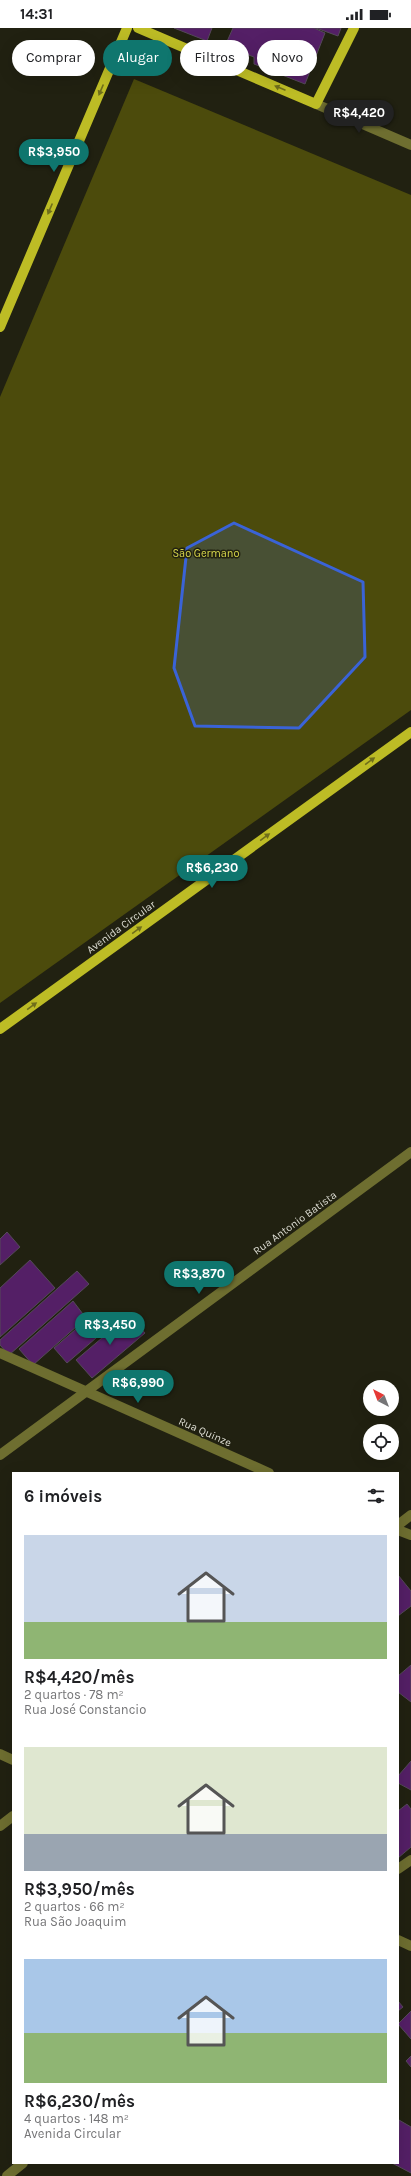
<!DOCTYPE html>
<html lang="pt">
<meta charset="utf-8">
<style>
:root{--surface:#fff;--page:#f2f2f2;--text:#202124;--muted:#757577;--accent:#0f766e}
body{margin:0;font-family:Karla,sans-serif;background:var(--page);color:var(--text);height:100vh;display:flex;flex-direction:column;font-size:15px;white-space:nowrap}
*{box-sizing:border-box;margin:0}
p{font-size:13px;color:var(--muted)}
.icon{flex:none;width:22px;height:22px;fill:none;stroke:currentColor;stroke-width:2;stroke-linecap:round;stroke-linejoin:round}
.map{position:relative;flex:1;overflow:hidden}
.details{position:absolute;left:12px;top:1444px;width:387px;height:692px;display:flex;flex-direction:column;background:var(--surface);border-radius:0px;box-shadow:0 4px 16px #0002}
.details>*{flex:none}
.top-card{position:absolute;left:12px;top:12px;width:387px;height:36px;display:flex;gap:8px}
.needle{width:26px;rotate:318deg}
.controls{position:absolute;left:363px;top:1352px;display:grid;gap:8px}
.controls a{display:grid;place-items:center;width:36px;height:36px;border-radius:50%;background:var(--surface);box-shadow:0 4px 16px #0002;font-size:20px}
.price{position:absolute;translate:-50% -34px;padding:0 9px;border-radius:14px;background:var(--accent);color:#fff;font-size:13px;line-height:26px;filter:drop-shadow(0 1px 2px #0008)}
.price::after{content:'';position:absolute;left:50%;top:24px;width:12px;height:9px;margin-left:-6px;background:inherit;clip-path:polygon(0 0,100% 0,50% 100%)}
.price.on{background:#222;color:#fff}
ul{padding:0;list-style:none}
li{display:grid;align-content:center;gap:8px;height:212px;padding:0 12px}
li span{display:grid;place-items:center;height:124px;border-radius:0px;color:#555}
li>.icon{margin-inline-start:auto}
span .icon{width:72px;height:72px;fill:#fffc;stroke-width:1}
li b{font-size:17px}
h2{display:flex;justify-content:space-between;align-items:center;height:48px;padding:0 12px;font-size:17px}
.pill{padding:0 14px;border-radius:18px;background:var(--surface);box-shadow:0 4px 16px #0002;font-size:14px;line-height:36px}
.pill.on{background:var(--accent);color:#fff}
.status{display:flex;justify-content:space-between;align-items:center;height:28px;padding:0 20px;background:var(--surface);direction:ltr}
.status svg{height:11px;fill:currentColor}
.map>svg:first-child{display:block}
.green{fill:#4c4b0c}
.building{fill:#541f66;stroke:#554a59}
.lines{fill:none;stroke-linecap:round;stroke-linejoin:round}
.minor{stroke:#6e6e30;stroke-width:10}
.major{stroke:#bdbc25;stroke-width:10}
.oneway{fill:#6f6e1b}
.marked{fill:#3a63d7;fill-opacity:0.2;stroke:#3a63d7;stroke-width:3;stroke-linejoin:round}
.labels{text-anchor:middle;dominant-baseline:central;stroke-width:3;stroke-linejoin:round;paint-order:stroke}
.park-label{font-size:11px;fill:#d6d54b;stroke:#212111}
.street-label{font-size:11px;fill:#ddddd3;stroke:#212111}
</style>
<div class="status"><b>14:31</b><svg viewBox="0 0 49 12"><path d="M0 12V9h3v3zM5 12V6h3v6zM10 12V3h3v9zM15 12V0h3v12zM26 1h20v11H26zM47 4h2v5h-2z"/></svg></div>
<div class="map">
<svg width="411" height="2148" viewBox="0 0 411 2148">
<rect width="100%" height="100%" fill="#212111"/>
<path class="green" d="M134 51 411 167V682L0 975V369Z"/>
<g class="building">
<path d="M174 0H212L207 13Z"/>
<path d="M233 0H314L325 5 305 56 254 36V29L225 18Z"/>
<path d="M316 0H341L338 8Z"/>
<path d="M7 1204 20 1219 0 1237V1211Z"/>
<path d="M30 1232 55 1260 0 1309V1260Z"/>
<path d="M77 1243 89 1256 9 1327 0 1317V1312Z"/>
<path d="M73 1273 86 1290 33 1337 19 1321Z"/>
<path d="M129 1287 145 1305 92 1350 76 1332Z"/>
<path d="M90 1289 103 1304 67 1335 54 1320Z"/>
<path d="M398 1547 411 1563V1578L398 1588Z"/>
<path d="M411 1637V1674L398 1664V1648Z"/>
<path d="M411 1733V1762L398 1755V1748Z"/>
<path d="M407 1776 411 1781V1819L398 1830V1783Z"/>
<path d="M398 1973 403 1979 398 1983Z"/>
<path d="M411 1983V2011L398 1996Z"/>
<path d="M411 2028V2039L406 2033Z"/>
<path d="M399 2092 411 2099V2145L392 2135H398Z"/>
</g>
<g class="lines">
<g class="minor">
<path d="M316 76 411 117"/>
<path d="M0 1325 269 1445"/>
<path d="M0 1427 411 1124"/>
<path d="M398 1497 411 1487"/>
<path d="M398 1502 411 1507"/>
<path d="M0 1726 13 1732"/>
<path d="M0 1798 13 1788"/>
<path d="M398 1841 411 1832"/>
<path d="M398 1912 411 1918"/>
<path d="M7 2148 23 2135"/>
</g>
<g class="major">
<path d="M138 0 316 76 354 0"/>
<path d="M0 299 127 0"/>
<path d="M0 1001 411 704"/>
</g>
</g>
<defs><path id="oneway-solid" d="M-6-.8H1V-3.2L6.5 0L1 3.2V.8H-6Z"/></defs>
<g class="oneway">
<use href="#oneway-solid" transform="translate(280 60) rotate(-157)"/>
<use href="#oneway-solid" transform="translate(101 62) rotate(113)"/>
<use href="#oneway-solid" transform="translate(50 181) rotate(113)"/>
<use href="#oneway-solid" transform="translate(370 733) rotate(-36)"/>
<use href="#oneway-solid" transform="translate(265 809) rotate(-36)"/>
<use href="#oneway-solid" transform="translate(137 902) rotate(-36)"/>
<use href="#oneway-solid" transform="translate(32 978) rotate(-36)"/>
</g>
<path class="marked" d="M234 495 363 554 365 629 299 700 195 698 174 640 187 520Z"/>
<g class="labels">
<g class="park-label">
<text x="206" y="525">São Germano</text>
</g>
<g class="street-label">
<text transform="translate(121 899) rotate(-36)">Avenida Circular</text>
<text transform="translate(295 1195) rotate(-36)">Rua Antonio Batista</text>
<text transform="translate(205 1404) rotate(24)">Rua Quinze</text>
</g>
</g>
</svg>
<div class="controls">
<a><svg class="needle" viewBox="-14 -14 28 28"><path d="M0-13l5 13h-10z" fill="#e53935"/><path d="M0 13l5-13h-10z" fill="#757577"/></svg></a>
<a><svg class="icon" aria-label="locate" viewBox="0 0 24 24"><circle cx="12" cy="12" r="6"/><path d="M12 2v4M12 18v4M2 12h4M18 12h4"/></svg></a>
</div>
<b class="price on" style="left:359px;top:106px">R$4,420</b>
<b class="price" style="left:54px;top:145px">R$3,950</b>
<b class="price" style="left:212px;top:861px">R$6,230</b>
<b class="price" style="left:199px;top:1267px">R$3,870</b>
<b class="price" style="left:110px;top:1318px">R$3,450</b>
<b class="price" style="left:138px;top:1376px">R$6,990</b>
<div class="top-card">
<a class="pill">Comprar</a>
<a class="pill on">Alugar</a>
<a class="pill">Filtros</a>
<a class="pill">Novo</a>
</div>
<section class="details">
<h2>6 imóveis<svg class="icon" aria-label="filters" viewBox="0 0 24 24"><path d="M4 7h16M4 17h16"/><circle cx="9" cy="7" r="2"/><circle cx="15" cy="17" r="2"/></svg></h2>
<ul>
<li><span style="background:linear-gradient(#c9d6e8 70%,#8fb573 0)"><svg class="icon" aria-label="home" viewBox="0 0 24 24"><path d="M3 11l9-7 9 7M6 9v11h12V9"/></svg></span><div><b>R$4,420/mês</b><p>2 quartos · 78 m²</p><p>Rua José Constancio</p></div></li>
<li><span style="background:linear-gradient(#dfe7d0 70%,#9aa5b1 0)"><svg class="icon" aria-label="home" viewBox="0 0 24 24"><path d="M3 11l9-7 9 7M6 9v11h12V9"/></svg></span><div><b>R$3,950/mês</b><p>2 quartos · 66 m²</p><p>Rua São Joaquim</p></div></li>
<li><span style="background:linear-gradient(#a9c7e8 60%,#8fb573 0)"><svg class="icon" aria-label="home" viewBox="0 0 24 24"><path d="M3 11l9-7 9 7M6 9v11h12V9"/></svg></span><div><b>R$6,230/mês</b><p>4 quartos · 148 m²</p><p>Avenida Circular</p></div></li>
</ul>
</section>
</div>
